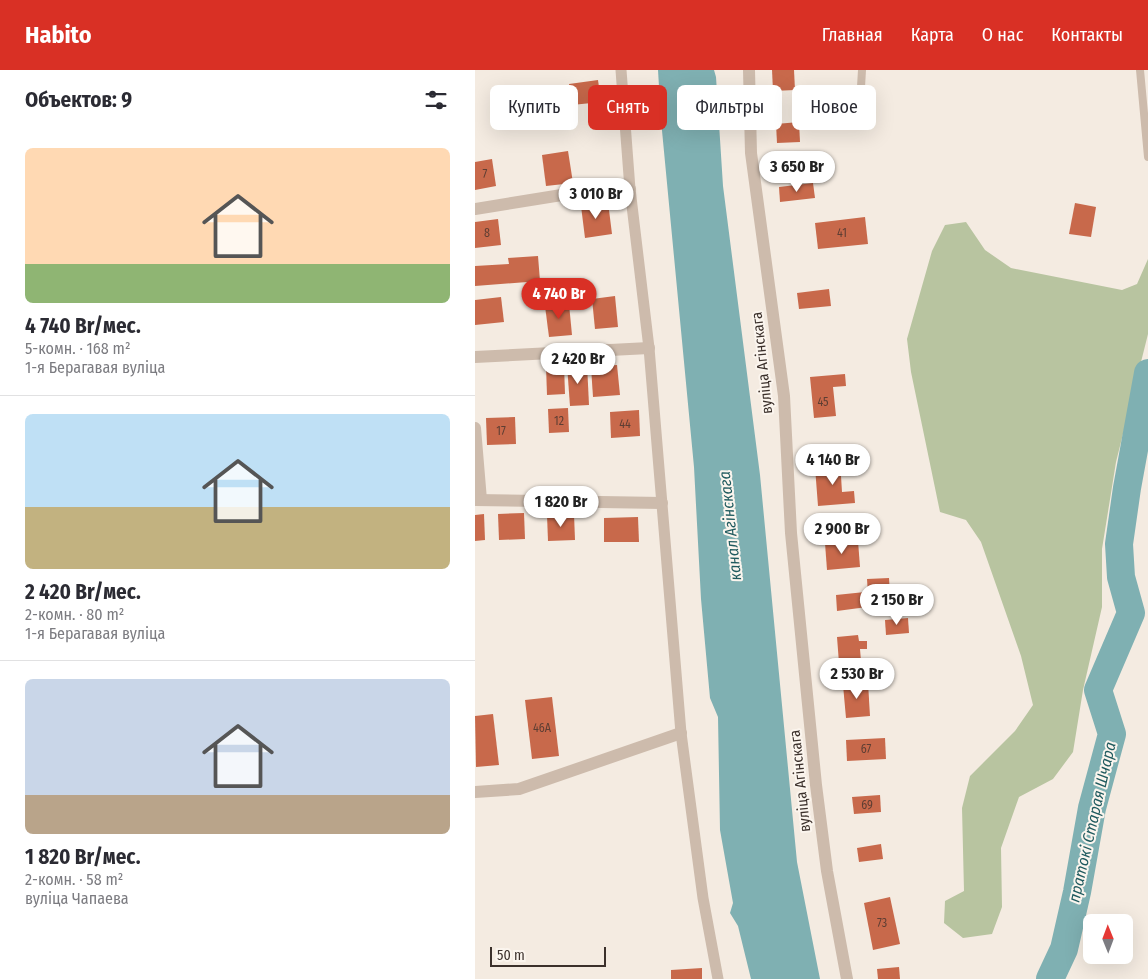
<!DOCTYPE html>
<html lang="ru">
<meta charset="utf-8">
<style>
:root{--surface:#fff;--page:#f2f2f3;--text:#2b2b33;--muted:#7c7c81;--line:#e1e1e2;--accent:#d93025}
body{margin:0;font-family:"Fira Sans Condensed",sans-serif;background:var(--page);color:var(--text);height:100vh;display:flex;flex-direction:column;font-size:19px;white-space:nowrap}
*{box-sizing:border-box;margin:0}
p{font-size:16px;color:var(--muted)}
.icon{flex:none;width:28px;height:28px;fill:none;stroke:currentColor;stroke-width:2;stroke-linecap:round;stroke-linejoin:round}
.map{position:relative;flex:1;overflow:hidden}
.panel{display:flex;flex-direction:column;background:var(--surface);width:475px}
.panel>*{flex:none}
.hud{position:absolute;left:15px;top:15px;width:475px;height:45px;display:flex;gap:10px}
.needle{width:32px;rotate:359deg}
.fabs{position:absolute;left:608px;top:844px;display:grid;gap:10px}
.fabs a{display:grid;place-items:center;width:50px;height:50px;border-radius:8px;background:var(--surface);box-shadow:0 5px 20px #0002;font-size:25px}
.scale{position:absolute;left:15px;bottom:12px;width:116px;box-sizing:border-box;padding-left:5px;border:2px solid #3b302b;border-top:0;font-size:14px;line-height:18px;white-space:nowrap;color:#3b302b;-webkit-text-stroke:4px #fbf5ee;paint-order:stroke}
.price{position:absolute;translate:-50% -42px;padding:0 11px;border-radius:18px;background:#fff;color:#222;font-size:16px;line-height:32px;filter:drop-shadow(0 1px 2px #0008)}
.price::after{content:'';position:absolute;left:50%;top:30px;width:15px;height:11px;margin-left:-8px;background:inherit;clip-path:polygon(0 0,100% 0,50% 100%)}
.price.active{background:var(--accent);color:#fff}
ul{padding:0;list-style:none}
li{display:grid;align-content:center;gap:10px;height:265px;padding:0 25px}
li+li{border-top:1px solid var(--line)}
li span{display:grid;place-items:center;height:155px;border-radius:8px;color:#555}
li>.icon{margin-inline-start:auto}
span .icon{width:90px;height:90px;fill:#fffc;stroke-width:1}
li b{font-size:21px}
h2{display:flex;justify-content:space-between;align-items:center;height:60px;padding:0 25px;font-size:21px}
.chip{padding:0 18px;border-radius:8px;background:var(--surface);box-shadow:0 5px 20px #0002;font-size:18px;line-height:45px}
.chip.active{background:var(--accent);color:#fff}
header{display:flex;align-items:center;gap:30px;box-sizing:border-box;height:70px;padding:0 25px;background:var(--accent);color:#fff}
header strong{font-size:24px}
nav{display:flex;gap:28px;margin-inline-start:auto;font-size:18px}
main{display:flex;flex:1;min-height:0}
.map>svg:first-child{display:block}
.green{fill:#b8c4a0}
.water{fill:#7fb0b2}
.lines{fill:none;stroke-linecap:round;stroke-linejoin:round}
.river{stroke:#7fb0b2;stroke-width:28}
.building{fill:#c8694b}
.service{stroke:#cdbbac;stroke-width:8}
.pedestrian{stroke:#cdbbac;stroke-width:11}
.minor{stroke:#cdbbac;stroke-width:12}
.labels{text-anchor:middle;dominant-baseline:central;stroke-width:4;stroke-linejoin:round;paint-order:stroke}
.number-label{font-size:12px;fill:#5e3e33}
.street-label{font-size:15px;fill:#3b302b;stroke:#fbf5ee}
.water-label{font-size:16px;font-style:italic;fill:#1f5a5e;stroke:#fbf5ee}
</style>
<header>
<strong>Habito</strong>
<nav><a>Главная</a><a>Карта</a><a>О нас</a><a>Контакты</a></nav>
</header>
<main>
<section class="panel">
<h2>Объектов: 9<svg class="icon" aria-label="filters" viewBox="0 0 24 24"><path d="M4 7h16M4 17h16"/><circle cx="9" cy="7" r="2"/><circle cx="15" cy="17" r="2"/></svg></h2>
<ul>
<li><span style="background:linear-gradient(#ffd9b3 75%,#8fb573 0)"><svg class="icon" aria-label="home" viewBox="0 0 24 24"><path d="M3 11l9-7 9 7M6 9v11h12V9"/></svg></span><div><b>4 740 Br/мес.</b><p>5-комн. · 168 m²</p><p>1-я Берагавая вуліца</p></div></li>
<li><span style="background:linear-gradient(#bfe0f5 60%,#c2b280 0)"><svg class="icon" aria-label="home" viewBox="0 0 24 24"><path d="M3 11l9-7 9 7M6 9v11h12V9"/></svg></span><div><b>2 420 Br/мес.</b><p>2-комн. · 80 m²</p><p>1-я Берагавая вуліца</p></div></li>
<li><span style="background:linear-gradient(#c9d6e8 75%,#b9a48a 0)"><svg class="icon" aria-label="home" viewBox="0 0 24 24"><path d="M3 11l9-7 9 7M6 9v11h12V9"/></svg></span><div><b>1 820 Br/мес.</b><p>2-комн. · 58 m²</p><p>вуліца Чапаева</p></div></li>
</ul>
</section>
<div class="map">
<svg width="673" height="909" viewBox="0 0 673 909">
<rect width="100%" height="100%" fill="#f4ebe1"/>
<path class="green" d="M491 152 510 180 536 198 647 220 662 214 673 189V264L641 392 627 479V537L608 620 598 682 578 709 544 727 526 778 527 837 517 864 488 868 469 853 470 831 489 821 487 738 495 706 540 661 558 635 546 586 506 472 491 450 465 442 436 302 432 269 457 181 470 155Z"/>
<path class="water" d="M183 0H239L241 7 248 116 285 405 322 792 345 909H276L263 856 255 843 258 833 245 760 243 647 235 628 226 529 219 397 186 50Z"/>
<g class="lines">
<path class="river" d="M575 909 589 879 602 822 617 738 637 664 623 620 656 543 646 507 644 474 652 418 673 303"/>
</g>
<g class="building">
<path d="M297 0H319L320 20 298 21Z"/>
<path d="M123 10 126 32 97 35 94 14Z"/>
<path d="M379 16 381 32 359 34 357 18Z"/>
<path d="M392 36 394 53 380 54 378 38Z"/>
<path d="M324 52 325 72 302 73 301 54Z"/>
<path d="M93 81 98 113 71 116 67 85Z"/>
<path d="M17 89 21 116 0 120V92Z"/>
<path d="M338 113 340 128 305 132 304 117Z"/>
<path d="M133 132 137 164 110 168 106 136Z"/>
<path d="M600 133 621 137 616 167 594 164Z"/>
<path d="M390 147 393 174 343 179 340 153Z"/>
<path d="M23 149 26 175 0 178V152Z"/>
<path d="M63 186 65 211 0 216V196L34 194 33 188Z"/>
<path d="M354 219 356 236 324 239 322 223Z"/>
<path d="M140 226 143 257 120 259 117 229Z"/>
<path d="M26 227 29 252 0 255V230Z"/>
<path d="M94 234 97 265 74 267 70 236Z"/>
<path d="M112 294 114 335 95 336 92 295Z"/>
<path d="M89 295 90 324 72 325 71 296Z"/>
<path d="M142 295 145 325 118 327 116 297Z"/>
<path d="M370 304 371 316 358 317 361 346 339 348 335 307Z"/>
<path d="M93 338 94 362 74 363 73 339Z"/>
<path d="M164 340 165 366 136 368 135 342Z"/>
<path d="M40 347 41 374 12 375 11 348Z"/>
<path d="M376 395 377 405 366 406 367 422 379 421 380 433 343 436 340 397Z"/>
<path d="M49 443 50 469 24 470 23 444Z"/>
<path d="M9 444 10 470 0 471V445Z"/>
<path d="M99 444 100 470 73 471 72 445Z"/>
<path d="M163 447 164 472H129V448Z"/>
<path d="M383 471 385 497 352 500 350 473Z"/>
<path d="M414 508 415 523 393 524 392 509Z"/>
<path d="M390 522 392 537 362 541 361 525Z"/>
<path d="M433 548 434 563 411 565 410 550Z"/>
<path d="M383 565 384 571H392V579H385L386 591 364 593 362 567Z"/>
<path d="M393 613 395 646 371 648 368 615Z"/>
<path d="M77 627 84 686 57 689 50 630Z"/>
<path d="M18 644 24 695 1 697 0 646Z"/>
<path d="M410 668 411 689 372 691 371 670Z"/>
<path d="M405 725 406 742 379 744 377 727Z"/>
<path d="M406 774 408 789 384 792 382 778Z"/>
<path d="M415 827 425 874 398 880 389 833Z"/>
<path d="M424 897 425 909H403L402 899Z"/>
<path d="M227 898V909H196V900Z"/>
</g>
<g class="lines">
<g class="service">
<path d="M665 0 673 87"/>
<path d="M386 17 387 0"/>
</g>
<path class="pedestrian" d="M146 0 155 119 174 278 206 663 228 828 243 909"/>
<g class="minor">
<path d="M274 0 276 83 309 326 316 463 341 715 352 801 372 909"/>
<path d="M0 139 99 123 155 119"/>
<path d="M0 287 174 278"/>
<path d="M0 358 6 430"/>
<path d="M0 430 187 433"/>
<path d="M0 722 44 719 206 663"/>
</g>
</g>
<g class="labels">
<g class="number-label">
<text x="10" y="104">7</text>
<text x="12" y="163">8</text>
<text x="367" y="163">41</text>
<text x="348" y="332">45</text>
<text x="84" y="351">12</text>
<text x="150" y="354">44</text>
<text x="26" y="361">17</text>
<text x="67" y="658">46А</text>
<text x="391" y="679">67</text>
<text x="392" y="735">69</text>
<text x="407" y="853">73</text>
</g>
<g class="street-label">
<text transform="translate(287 293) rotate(-96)">вуліца Агінскага</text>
<text transform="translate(325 711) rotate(-96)">вуліца Агінскага</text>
</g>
<g class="water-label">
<text transform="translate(255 456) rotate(-96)">канал Агінскага</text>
<text transform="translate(617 752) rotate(-77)">пратокі Старая Шчара</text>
</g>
</g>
</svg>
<div class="fabs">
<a><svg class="needle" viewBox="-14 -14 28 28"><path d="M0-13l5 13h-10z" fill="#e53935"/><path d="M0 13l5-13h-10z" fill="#7c7c81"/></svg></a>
</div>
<div class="scale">50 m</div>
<b class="price" style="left:322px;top:123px">3 650 Br</b>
<b class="price" style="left:121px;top:150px">3 010 Br</b>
<b class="price active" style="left:84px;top:250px">4 740 Br</b>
<b class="price" style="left:103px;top:315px">2 420 Br</b>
<b class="price" style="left:358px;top:416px">4 140 Br</b>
<b class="price" style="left:86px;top:458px">1 820 Br</b>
<b class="price" style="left:367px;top:485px">2 900 Br</b>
<b class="price" style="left:422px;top:556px">2 150 Br</b>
<b class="price" style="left:382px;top:630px">2 530 Br</b>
<div class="hud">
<a class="chip">Купить</a>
<a class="chip active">Снять</a>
<a class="chip">Фильтры</a>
<a class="chip">Новое</a>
</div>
</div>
</main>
